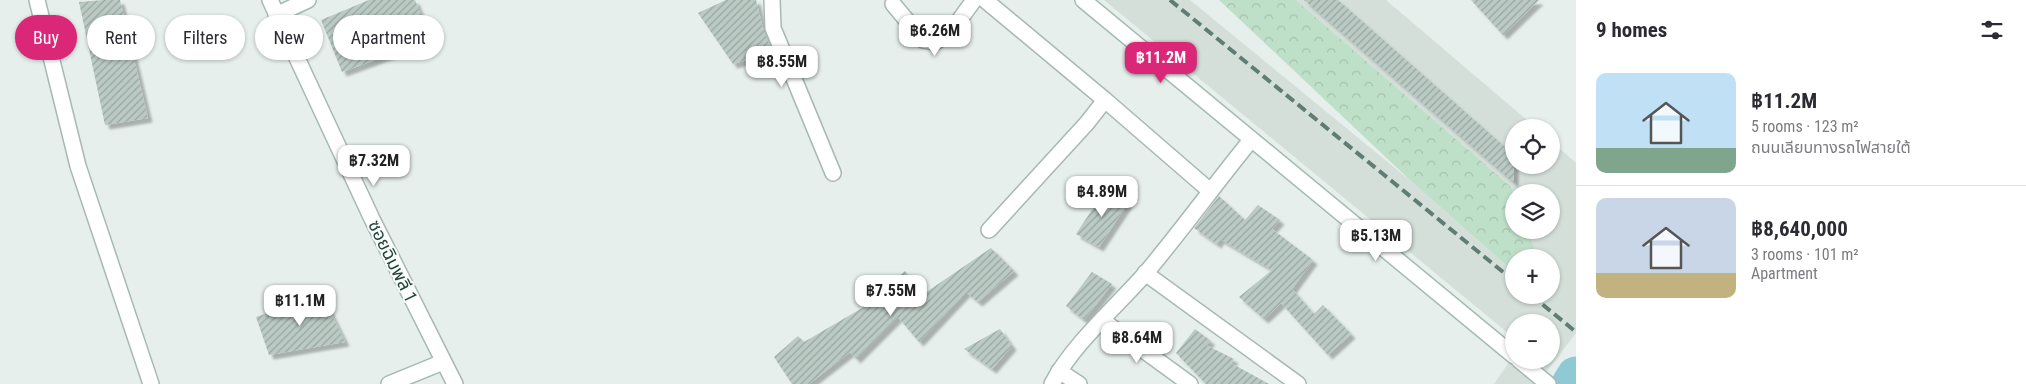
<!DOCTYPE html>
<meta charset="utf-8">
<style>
:root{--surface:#fff;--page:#f7f7f7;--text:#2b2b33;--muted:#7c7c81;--line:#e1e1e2;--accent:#db2777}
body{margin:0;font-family:"Roboto Condensed","Noto Sans Thai",sans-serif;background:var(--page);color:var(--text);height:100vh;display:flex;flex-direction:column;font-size:19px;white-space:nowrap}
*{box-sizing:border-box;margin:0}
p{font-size:16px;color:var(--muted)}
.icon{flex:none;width:28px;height:28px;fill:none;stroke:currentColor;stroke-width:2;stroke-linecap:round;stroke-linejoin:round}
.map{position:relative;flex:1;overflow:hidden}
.panel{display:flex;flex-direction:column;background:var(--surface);width:450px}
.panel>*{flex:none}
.guide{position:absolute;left:15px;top:15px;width:475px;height:45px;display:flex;gap:10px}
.controls{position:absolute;left:1505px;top:119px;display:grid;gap:10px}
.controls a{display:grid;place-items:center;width:55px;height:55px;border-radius:50%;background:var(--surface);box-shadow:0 1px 4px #0004;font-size:25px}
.price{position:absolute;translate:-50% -42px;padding:0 11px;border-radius:10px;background:#fff;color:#222;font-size:16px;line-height:32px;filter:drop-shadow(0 1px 2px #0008)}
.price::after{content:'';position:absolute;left:50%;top:30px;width:15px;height:11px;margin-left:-8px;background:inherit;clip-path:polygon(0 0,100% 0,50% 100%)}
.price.selected{background:var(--accent);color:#fff}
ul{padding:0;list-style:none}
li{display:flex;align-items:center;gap:15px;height:125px;padding:0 20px}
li+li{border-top:1px solid var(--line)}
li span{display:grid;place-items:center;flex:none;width:140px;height:100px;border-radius:10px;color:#555}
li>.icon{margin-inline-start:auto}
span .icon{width:60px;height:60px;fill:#fffc;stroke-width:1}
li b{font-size:21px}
h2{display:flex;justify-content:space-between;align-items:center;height:60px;padding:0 20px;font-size:21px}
.tag{padding:0 18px;border-radius:22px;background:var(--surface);box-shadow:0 1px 4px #0004;font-size:18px;line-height:45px}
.tag.selected{background:var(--accent);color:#fff}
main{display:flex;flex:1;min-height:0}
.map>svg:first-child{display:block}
.built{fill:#d4dfda}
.forest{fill:url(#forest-crowns)}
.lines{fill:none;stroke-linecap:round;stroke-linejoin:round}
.river{stroke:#8ec9d4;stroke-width:39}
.building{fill:url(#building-hatch);filter:url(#shadow)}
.street-casing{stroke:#a8b8b2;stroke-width:18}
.secondary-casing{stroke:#a4bbb3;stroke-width:18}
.street{stroke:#fff;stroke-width:15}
.secondary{stroke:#fff;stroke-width:15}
.rail{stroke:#5f7d75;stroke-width:4;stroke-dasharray:10 5;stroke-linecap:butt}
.labels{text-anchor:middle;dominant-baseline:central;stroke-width:4;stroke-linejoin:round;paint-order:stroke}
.street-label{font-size:18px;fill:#24423a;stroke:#f7fbf9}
</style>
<main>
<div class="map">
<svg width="1576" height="384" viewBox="0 0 1576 384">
<defs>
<pattern id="forest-crowns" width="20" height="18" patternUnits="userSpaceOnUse" patternTransform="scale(1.25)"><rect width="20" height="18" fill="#bfe0c8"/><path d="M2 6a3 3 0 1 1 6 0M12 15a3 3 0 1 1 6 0" fill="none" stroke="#a4c1ad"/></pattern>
<pattern id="building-hatch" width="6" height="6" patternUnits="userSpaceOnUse" patternTransform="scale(1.25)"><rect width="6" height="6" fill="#bbcac4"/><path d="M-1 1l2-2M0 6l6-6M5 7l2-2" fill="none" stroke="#98a6a0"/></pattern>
<filter id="shadow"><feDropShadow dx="4.5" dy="4.5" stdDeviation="1" flood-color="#0004"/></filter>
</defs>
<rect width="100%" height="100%" fill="#e6efeb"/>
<path class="built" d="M1104 0H1190L1412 182 1514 272V295H1540L1545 299 1546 295H1551V258L1538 257 1527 230H1551V192L1514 194 1511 187 1296 0H1386L1535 127 1514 128V165H1551V141L1576 163V333L1537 384H1494L1514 355V360H1551V322H1514V338Z"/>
<path class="forest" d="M1219 0H1296L1511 187 1514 194V230H1527L1538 257 1514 258V272L1412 182Z"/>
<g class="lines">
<path class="river" d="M1571 384 1576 376"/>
</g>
<g class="building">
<path d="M104 0H120L148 118 105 125 79 2Z"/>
<path d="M369 0H415L431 40 342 72 321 20Z"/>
<path d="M726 0H756L764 32 773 53 733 64 698 13Z"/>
<path d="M1304 0H1338L1514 155V183Z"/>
<path d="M1471 0H1539L1503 35Z"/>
<path d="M1105 190 1128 203 1099 247 1076 234Z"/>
<path d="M1219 196 1245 220 1258 205 1280 220 1272 229 1313 260 1292 289 1314 314 1323 305 1351 334 1328 355 1281 303 1264 319 1239 297 1272 270 1220 239 1217 244 1194 228Z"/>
<path d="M991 248 1014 271 978 302 966 292 919 342 898 317 856 359 850 352 809 384H792L774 357 798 336 804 342 881 297 878 293 905 271 925 293Z"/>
<path d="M1092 272 1112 284 1084 320 1066 306Z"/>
<path d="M322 295 345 342 269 355 256 317Z"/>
<path d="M1000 329 1012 346 992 369 964 349Z"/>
<path d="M1195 329 1211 341 1206 345 1234 359 1231 363 1269 384H1206L1176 353Z"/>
</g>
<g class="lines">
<defs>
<g id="street">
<path d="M37 0 78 166 151 384"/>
<path d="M270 0 372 219 455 384"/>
<path d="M772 0 773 28 833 173"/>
<path d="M985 0 1105 100 1087 123 989 230"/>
<path d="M893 4 923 40 935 42 950 33 974 0"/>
<path d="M276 15 308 0"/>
<path d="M1105 100 1209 190"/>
<path d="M1145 273 1298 384"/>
<path d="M1102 320 1190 384"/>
<path d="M1059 371 1079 384"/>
<path d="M389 384 443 362"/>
<path d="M1052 384C1073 344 1115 308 1145 274 1182 230 1215 184 1251 140"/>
</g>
<g id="secondary">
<path d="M1083 0 1514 356"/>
<path d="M1519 360 1548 384"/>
</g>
</defs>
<use href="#street" class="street-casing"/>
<use href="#secondary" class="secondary-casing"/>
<use href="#street" class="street"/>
<use href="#secondary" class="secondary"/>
<g class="rail">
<path d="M1170 0 1514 281"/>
<path d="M1531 295 1576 332"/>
</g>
</g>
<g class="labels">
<g class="street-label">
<text transform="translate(393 261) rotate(64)">ซอยฉิมพลี 1</text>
</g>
</g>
</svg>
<div class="controls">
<a><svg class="icon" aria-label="locate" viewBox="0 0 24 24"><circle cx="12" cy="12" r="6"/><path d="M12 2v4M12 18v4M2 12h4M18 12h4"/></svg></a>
<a><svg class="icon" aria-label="layers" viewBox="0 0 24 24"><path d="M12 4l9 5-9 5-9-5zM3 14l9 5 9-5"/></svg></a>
<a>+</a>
<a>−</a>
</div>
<b class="price" style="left:935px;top:57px">฿6.26M</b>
<b class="price selected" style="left:1161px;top:84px">฿11.2M</b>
<b class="price" style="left:782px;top:88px">฿8.55M</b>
<b class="price" style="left:374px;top:187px">฿7.32M</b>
<b class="price" style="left:1102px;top:218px">฿4.89M</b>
<b class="price" style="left:1376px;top:262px">฿5.13M</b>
<b class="price" style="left:891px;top:317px">฿7.55M</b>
<b class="price" style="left:300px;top:327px">฿11.1M</b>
<b class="price" style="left:1137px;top:364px">฿8.64M</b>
<div class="guide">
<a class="tag selected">Buy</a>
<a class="tag">Rent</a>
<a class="tag">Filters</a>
<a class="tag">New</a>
<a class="tag">Apartment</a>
</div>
</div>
<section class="panel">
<h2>9 homes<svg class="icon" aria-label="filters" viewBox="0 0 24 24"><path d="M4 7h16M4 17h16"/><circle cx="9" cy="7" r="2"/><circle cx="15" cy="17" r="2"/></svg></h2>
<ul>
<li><span style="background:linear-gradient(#bfe0f5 75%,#7fa58c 0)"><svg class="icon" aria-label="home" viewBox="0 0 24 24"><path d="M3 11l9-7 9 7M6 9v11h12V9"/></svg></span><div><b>฿11.2M</b><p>5 rooms · 123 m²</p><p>ถนนเลียบทางรถไฟสายใต้</p></div></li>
<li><span style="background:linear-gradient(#c9d6e8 75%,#c2b280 0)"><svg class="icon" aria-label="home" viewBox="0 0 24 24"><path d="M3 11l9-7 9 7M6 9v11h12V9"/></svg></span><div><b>฿8,640,000</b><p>3 rooms · 101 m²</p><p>Apartment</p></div></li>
</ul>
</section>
</main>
